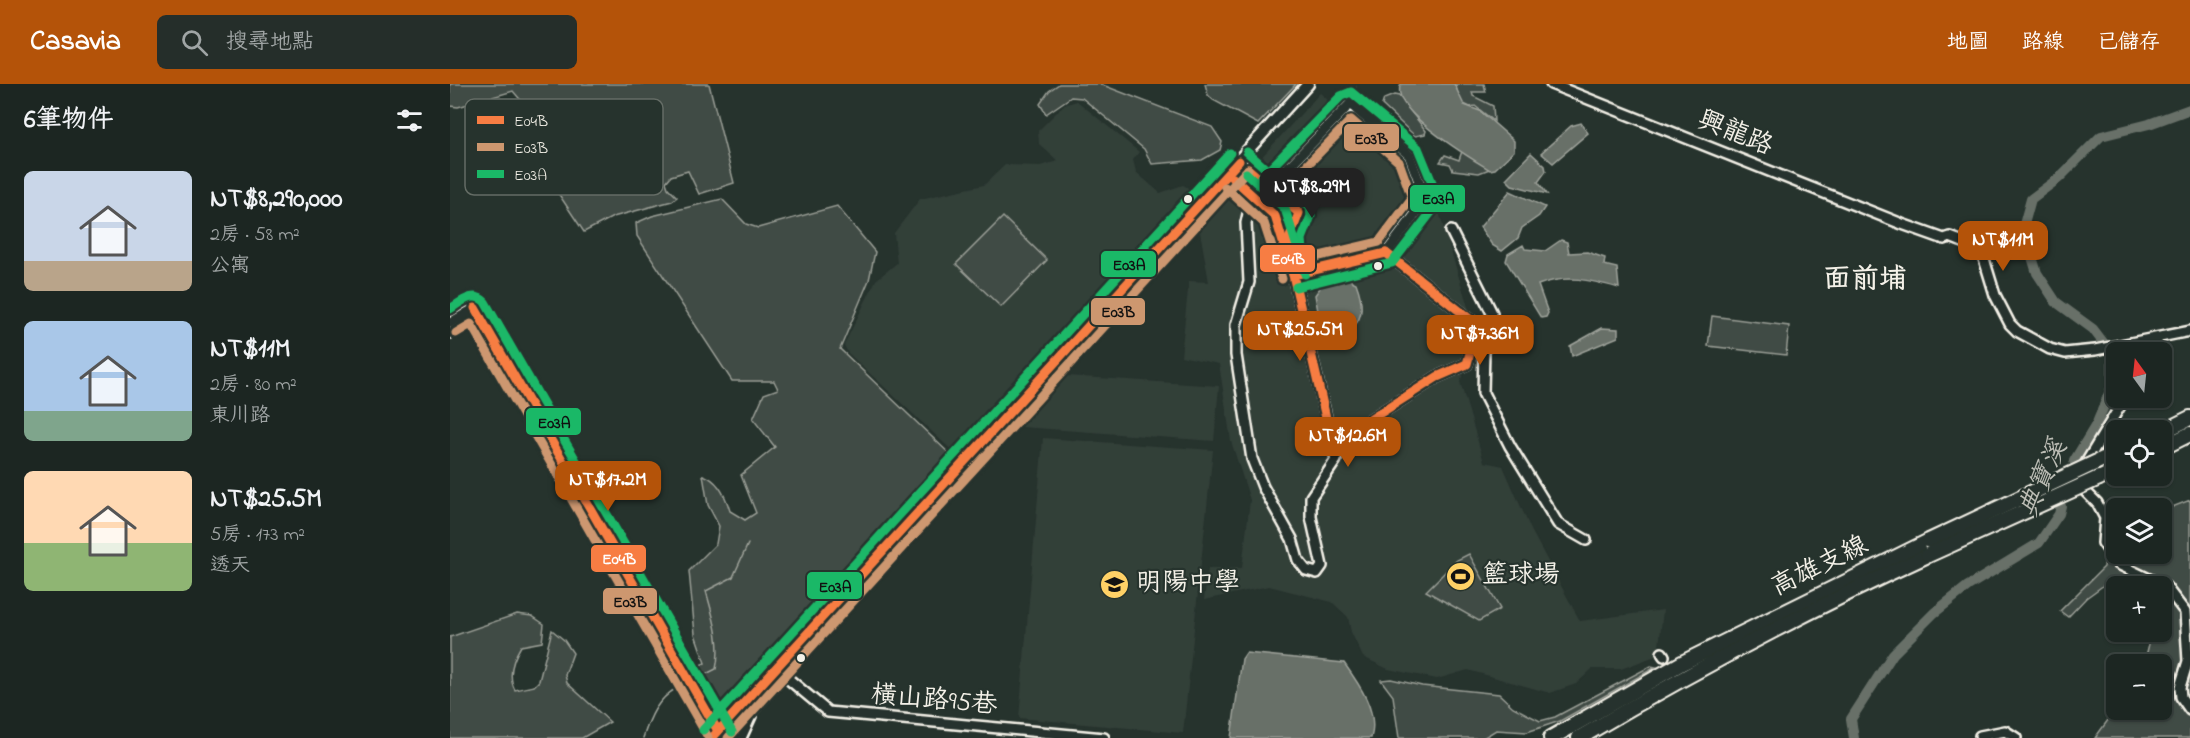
<!DOCTYPE html>
<html lang="zh-TW">
<meta charset="utf-8">
<style>
:root{--surface:#1c2622;--page:#252e2a;--text:#f1f3f6;--muted:#a0a5a5;--line:#3a4340;--accent:#b45309}
body{margin:0;font-family:"Indie Flower","LXGW WenKai TC",sans-serif;background:var(--page);color:var(--text);height:100vh;display:flex;flex-direction:column;font-size:22px;white-space:nowrap}
*{box-sizing:border-box;margin:0}
p{font-size:20px;color:var(--muted)}
.icon{flex:none;width:33px;height:33px;fill:none;stroke:currentColor;stroke-width:2;stroke-linecap:round;stroke-linejoin:round}
.map{position:relative;flex:1;overflow:hidden}
.drawer{display:flex;flex-direction:column;background:var(--surface);width:450px}
.drawer>*{flex:none}
.needle{width:39px;rotate:345deg}
.controls{position:absolute;left:1656px;top:258px;display:grid;gap:12px}
.controls a{display:grid;place-items:center;width:66px;height:66px;border-radius:9px;background:var(--surface);box-shadow:0 2px 4px #0004,0 0 0 2px var(--line);font-size:30px}
.price{position:absolute;translate:-50% -51px;padding:0 14px;border-radius:12px;background:var(--accent);color:#fff;font-size:20px;line-height:39px;filter:drop-shadow(0 2px 3px #0008)}
.price::after{content:'';position:absolute;left:50%;top:36px;width:18px;height:14px;margin-left:-9px;background:inherit;clip-path:polygon(0 0,100% 0,50% 100%)}
.price.on{background:#222;color:#fff}
ul{padding:0;list-style:none}
li{display:flex;align-items:center;gap:18px;height:150px;padding:0 24px}
li span{display:grid;place-items:center;flex:none;width:168px;height:120px;border-radius:9px;color:#555}
li>.icon{margin-inline-start:auto}
span .icon{width:72px;height:72px;fill:#fffc;stroke-width:1}
li b{font-size:26px}
h2{display:flex;justify-content:space-between;align-items:center;height:72px;padding:0 24px;font-size:26px}
header{display:flex;align-items:center;gap:36px;box-sizing:border-box;height:84px;padding:0 30px;background:var(--accent);color:#fff}
header strong{font-size:28px}
nav{display:flex;gap:33px;margin-inline-start:auto;font-size:21px}
.search{width:420px;height:54px;background:var(--page);display:flex;align-items:center;gap:15px;box-sizing:border-box;padding:0 21px;border-radius:9px;color:var(--muted);font-size:22px}
main{display:flex;flex:1;min-height:0}
.map>svg:first-child{display:block}
.built{fill:#333f39}
.green{fill:#414b45;stroke:#9a9e96;stroke-width:1.5}
.water{fill:#676f68;stroke:#9fa39b;stroke-width:1.5}
.lines{fill:none;stroke-linecap:round;stroke-linejoin:round}
.stream{stroke:#9fa39b;stroke-width:1.5}
.river{stroke:#676f68;stroke-width:10}
.minor-casing{stroke:#f4f1e8;stroke-width:14}
.major-casing{stroke:#f4f1e8;stroke-width:15}
.highway-casing{stroke:#f4f1e8;stroke-width:18}
.minor{stroke:#26332d;stroke-width:9}
.major{stroke:#26332d;stroke-width:10}
.highway{stroke:#26332d;stroke-width:14}
.highway-bridge-casing{stroke:#f4f1e8;stroke-width:18;stroke-linecap:butt}
.highway-bridge{stroke:#26332d;stroke-width:14}
.bus-1-casing{stroke:#26332d;stroke-width:14}
.bus-2-casing{stroke:#26332d;stroke-width:14}
.bus-3-casing{stroke:#26332d;stroke-width:14}
.bus-1{stroke:#f77d43;stroke-width:9}
.bus-2{stroke:#cd976f;stroke-width:9}
.bus-3{stroke:#1ab867;stroke-width:9}
.bus-dot{fill:#f4f1e8;stroke:#26332d;stroke-width:2}
.labels{text-anchor:middle;dominant-baseline:central;stroke-width:4.5;stroke-linejoin:round;paint-order:stroke}
.street-label{font-size:26px;fill:#f4f1e8;stroke:#26332d}
.poi-label{font-size:26px;fill:#f4f1e8;stroke:#26332d;text-anchor:start}
.water-label{font-size:27px;font-style:italic;fill:#bcbdb5;stroke:#26332d}
.quarter-label{font-size:28px;font-weight:bold;fill:#f4f1e8;stroke:#26332d}
.key{fill:#26332d;stroke:#646c65;stroke-width:1.5}
.key-label{font-size:16px;fill:#f4f1e8}
.line-badge{stroke:#26332d;stroke-width:2}
.badge-label{font-size:16px;text-anchor:middle;font-weight:bold;fill:#fff}
.pale-badge-label{font-size:16px;text-anchor:middle;font-weight:bold;fill:#111}
</style>
<header>
<strong>Casavia</strong>
<div class="search"><svg class="icon" aria-label="search" viewBox="0 0 24 24"><circle cx="10" cy="10" r="6"/><path d="M15 15l6 6"/></svg>搜尋地點</div>
<nav><a>地圖</a><a>路線</a><a>已儲存</a></nav>
</header>
<main>
<section class="drawer">
<h2>6筆物件<svg class="icon" aria-label="filters" viewBox="0 0 24 24"><path d="M4 7h16M4 17h16"/><circle cx="9" cy="7" r="2"/><circle cx="15" cy="17" r="2"/></svg></h2>
<ul>
<li><span style="background:linear-gradient(#c9d6e8 75%,#b9a48a 0)"><svg class="icon" aria-label="home" viewBox="0 0 24 24"><path d="M3 11l9-7 9 7M6 9v11h12V9"/></svg></span><div><b>NT$8,290,000</b><p>2房 · 58 m²</p><p>公寓</p></div></li>
<li><span style="background:linear-gradient(#a9c7e8 75%,#7fa58c 0)"><svg class="icon" aria-label="home" viewBox="0 0 24 24"><path d="M3 11l9-7 9 7M6 9v11h12V9"/></svg></span><div><b>NT$11M</b><p>2房 · 80 m²</p><p>東川路</p></div></li>
<li><span style="background:linear-gradient(#ffd9b3 60%,#8fb573 0)"><svg class="icon" aria-label="home" viewBox="0 0 24 24"><path d="M3 11l9-7 9 7M6 9v11h12V9"/></svg></span><div><b>NT$25.5M</b><p>5房 · 173 m²</p><p>透天</p></div></li>
</ul>
</section>
<div class="map">
<svg width="1740" height="654" viewBox="0 0 1740 654">
<rect width="100%" height="100%" fill="#26332d"/>
<filter id="ink" filterUnits="userSpaceOnUse"><feTurbulence type="fractalNoise" baseFrequency=".0167" numOctaves="2"/><feDisplacementMap in="SourceGraphic" scale="12" xChannelSelector="R" yChannelSelector="G"/><feConvolveMatrix kernelMatrix="1 2 1 2 8 2 1 2 1" color-interpolation-filters="sRGB"/></filter>
<g filter="url(#ink)">
<g class="built">
<path d="M907 1 908 17 965 65 987 122 1019 226 1024 261 1010 298 1034 378 1053 382 1081 446 1130 537 1213 526 1208 571 1171 585H1142L1126 600 1100 609 1018 586 987 595 938 585 913 573 901 548 898 533 882 518 819 502 754 516 758 485 792 484 800 416 781 357 769 280 731 272 739 197 759 198 749 142 870 9 887 24Z"/>
<path d="M627 17 689 68 683 76 686 88 710 109 733 101 747 109 510 374 398 269 394 261 426 196 447 179 444 149 470 115 534 101 555 81 590 82 608 77 589 60 588 47 614 21Z"/>
<path d="M617 292 769 302 764 357 572 343Z"/>
<path d="M593 354 763 366 733 649 569 634Z"/>
</g>
<g class="green">
<path d="M0 0H259L284 99 249 110 238 87 221 92 216 98 218 104 227 113 222 117 163 133 134 148 106 106 103 73 69 37 74 20 63 7 8 23 0 22Z"/>
<path d="M609 0H650L762 43 772 58 770 66 752 76 702 80 694 65 632 14 621 13 596 30 590 20 599 7Z"/>
<path d="M755 0H846L808 40 763 16 758 11Z"/>
<path d="M991 0H1034L1036 8H1022L1023 12 1043 22 1044 37 1025 22 1020 23 1010 18 1006 2Z"/>
<path d="M944 11 949 12 976 47 975 50 965 52 932 21 934 15Z"/>
<path d="M1012 67 1042 84 1029 89 1003 86 1000 80 990 78 995 71 1009 76Z"/>
<path d="M272 115 296 140 308 144 387 122 425 168 419 196 390 265 505 375 278 622H265L245 583 255 579 245 550 239 487 266 460 269 442 258 421 253 391C268 396 276 413 280 427L295 436 306 429 291 391 325 363 303 335 314 310 328 305 324 297H282L187 152 186 139 202 132Z"/>
<path d="M553 133 597 176 551 223 506 180Z"/>
<path d="M1262 232 1339 242 1336 271 1258 262Z"/>
<path d="M1740 416V527L1734 547 1740 550V654H1645L1666 625 1712 626V580H1694L1702 548H1712V529L1717 519 1712 514V502H1691L1665 493 1636 514 1618 533 1610 527 1654 483 1659 433 1666 426V470H1712V427Z"/>
<path d="M1019 470 1050 525 1029 537 976 507 1007 476Z"/>
<path d="M67 530 82 532 94 540 92 558 71 562C63 575 57 591 65 606L84 602 89 597 102 546 114 556 123 569 115 591 117 599 160 638 132 654H0V553Z"/>
<path d="M1201 582 1206 583 1110 637 1077 648 1046 646 1033 654H949L943 612 931 596 941 595 972 602 1049 610 1063 623 1090 637 1105 633Z"/>
</g>
<g class="water">
<path d="M951 0H1004L1014 21 1030 27 1061 54 1064 57V67L1045 85 1040 86C1021 74 937 25 951 0Z"/>
<path d="M1131 39 1138 49 1103 79 1091 69 1121 42Z"/>
<path d="M1081 69 1095 82 1096 87 1088 98 1097 110 1062 101 1056 95Z"/>
<path d="M1060 107 1095 123 1089 132 1072 144 1068 154 1052 167 1042 161 1030 143Z"/>
<path d="M1111 156 1117 158 1119 169 1137 168 1155 174 1154 181 1167 184 1169 204C1140 196 1117 190 1088 201L1098 229 1096 233 1091 234 1056 177 1058 170 1073 161 1075 165 1095 167Z"/>
<path d="M891 192 906 199C911 212 916 230 904 242 897 249 892 248 886 258L880 260C880 246 883 233 868 227L865 211 875 197Z"/>
<path d="M1152 244 1168 245V253L1122 272 1120 262Z"/>
<path d="M796 569 894 579C909 600 929 628 921 654H781L792 575Z"/>
</g>
<g class="lines">
<g class="stream">
<path d="M242 597 266 585C272 559 263 532 256 507L283 493 298 460"/>
<path d="M193 654C200 633 207 615 227 604"/>
</g>
<g class="river">
<path d="M1624 377 1647 339 1662 302V270L1643 245 1606 218 1587 189 1573 144 1581 115 1609 94 1651 52 1699 40 1740 25"/>
<path d="M1404 654 1401 635 1443 570 1484 529 1518 502 1589 459 1609 430 1611 422"/>
</g>
<defs>
<g id="minor">
<path d="M1101 0 1452 140 1494 155 1500 153 1531 165 1545 211 1560 240 1567 247 1600 265 1615 269 1645 266 1740 247"/>
<path d="M794 82 849 129 840 153V168"/>
<path d="M783 94 825 132 843 191 886 376 861 413V433L872 482 867 489 856 486 848 476 842 455 813 403 802 375 786 271V241L799 198 796 139 798 130 809 117"/>
<path d="M819 103 900 20 959 71 976 116 936 169 843 191"/>
<path d="M1001 147 1042 229 1034 266 1033 309 1060 362 1108 440 1136 456"/>
<path d="M17 229 261 654"/>
<path d="M0 239 25 224 33 237 271 652"/>
<path d="M0 249 25 233"/>
<path d="M1704 268 1708 254"/>
<path d="M1675 314 1625 397 1647 419 1655 434 1653 459 1668 480 1716 503 1735 528 1738 577 1730 603 1731 613 1740 626"/>
<path d="M882 360 987 293 1017 280C1021 266 1027 250 1021 236L936 169"/>
<path d="M1212 569 1214 572"/>
<path d="M330 588 378 628 654 654"/>
<path d="M1530 652 1555 647 1566 654"/>
<path d="M291 654 301 632"/>
</g>
<g id="major">
<path d="M262 654 858 0"/>
<path d="M277 654 771 107"/>
</g>
<g id="highway">
<path d="M1712 348 1740 334"/>
<path d="M1712 364 1740 350"/>
<path d="M1649 377 1666 369"/>
<path d="M1649 394 1666 385"/>
<path d="M1101 654 1232 579 1479 457"/>
<path d="M1129 654C1243 587 1358 526 1478 471"/>
</g>
</defs>
<use href="#minor" class="minor-casing"/>
<use href="#major" class="major-casing"/>
<use href="#highway" class="highway-casing"/>
<use href="#minor" class="minor"/>
<use href="#major" class="major"/>
<use href="#highway" class="highway"/>
<defs>
<g id="highway-bridge">
<path d="M1479 457 1649 377"/>
<path d="M1478 471 1649 394"/>
</g>
</defs>
<use href="#highway-bridge" class="highway-bridge-casing"/>
<use href="#highway-bridge" class="highway-bridge"/>
<defs>
<g id="bus-1">
<path d="M798 85 849 129 840 153V170"/>
<path d="M783 94 825 132 843 191 882 360"/>
<path d="M843 191 936 169"/>
<path d="M25 224 268 647"/>
<path d="M882 360 987 293 1017 280C1021 265 1026 251 1021 236L936 169"/>
<path d="M262 654 789 77"/>
</g>
<g id="bus-2">
<path d="M775 103 814 139 832 195"/>
<path d="M828 111 901 36 949 78 962 114 929 158 840 179"/>
<path d="M6 249 21 240 258 653"/>
<path d="M278 654 798 85"/>
</g>
<g id="bus-3">
<path d="M797 68 860 124 861 132 852 155 855 190"/>
<path d="M796 89 835 125 848 166"/>
<path d="M810 95 891 12 901 8 968 64 988 113 986 122 942 179 846 203"/>
<path d="M0 225C11 218 24 206 35 218L282 648"/>
<path d="M253 646 780 69"/>
</g>
</defs>
<use href="#bus-1" class="bus-1-casing"/>
<use href="#bus-2" class="bus-2-casing"/>
<use href="#bus-3" class="bus-3-casing"/>
<use href="#bus-1" class="bus-1"/>
<use href="#bus-2" class="bus-2"/>
<use href="#bus-3" class="bus-3"/>
</g>
</g>
<defs>
<symbol id="stadium-disc" viewBox="-11 -11 22 22"><circle r="9.5" fill="#ffd166" stroke="#26332d"/><path d="M0-5a6.5 5 0 1 0 0 10a6.5 5 0 1 0 0-10ZM-3.5-1.8h7v3.6h-7Z" fill="#111"/></symbol>
<symbol id="school-disc" viewBox="-11 -11 22 22"><circle r="9.5" fill="#ffd166" stroke="#26332d"/><path d="M0-5L7-2L0 1L-7-2ZM-4 1L0 2.5L4 1V4Q0 6-4 4Z" fill="#111"/></symbol>
</defs>
<g fill-rule="evenodd">
<use href="#stadium-disc" x="994" y="476" width="33" height="33"/>
<use href="#school-disc" x="648" y="484" width="33" height="33"/>
</g>
<g class="bus-dot">
<circle cx="738" cy="115" r="5"/>
<circle cx="928" cy="182" r="5"/>
<circle cx="351" cy="574" r="5"/>
</g>
<g class="labels">
<g class="street-label">
<text transform="translate(1285 50) rotate(22)">興龍路</text>
<text transform="translate(1370 483) rotate(-26)">高雄支線</text>
<text transform="translate(484 617) rotate(5)">橫山路95巷</text>
</g>
<g class="poi-label">
<text x="1032" y="492">籃球場</text>
<text x="686" y="500">明陽中學</text>
</g>
<g class="water-label">
<text transform="translate(1594 395) rotate(-66)">典寶溪</text>
</g>
<g class="quarter-label">
<text x="1415" y="196">面前埔</text>
</g>
</g>
<rect x="15" y="15" width="198" height="96" rx="9" class="key"/>
<rect x="27" y="32" width="27" height="8" fill="#f77d43"/>
<rect x="27" y="59" width="27" height="8" fill="#cd976f"/>
<rect x="27" y="86" width="27" height="8" fill="#1ab867"/>
<g class="key-label">
<text x="64" y="42">E04B</text>
<text x="64" y="69">E03B</text>
<text x="64" y="96">E03A</text>
</g>
<g class="line-badge">
<rect x="893" y="39" width="57" height="29" rx="6" fill="#cd976f"/>
<rect x="959" y="100" width="57" height="29" rx="6" fill="#1ab867"/>
<rect x="809" y="160" width="57" height="29" rx="6" fill="#f77d43"/>
<rect x="650" y="166" width="57" height="28" rx="6" fill="#1ab867"/>
<rect x="640" y="213" width="56" height="29" rx="6" fill="#cd976f"/>
<rect x="75" y="323" width="57" height="29" rx="6" fill="#1ab867"/>
<rect x="140" y="460" width="57" height="29" rx="6" fill="#f77d43"/>
<rect x="356" y="487" width="57" height="29" rx="6" fill="#1ab867"/>
<rect x="152" y="503" width="56" height="28" rx="6" fill="#cd976f"/>
</g>
<g class="badge-label">
<text x="838" y="180">E04B</text>
<text x="169" y="480">E04B</text>
</g>
<g class="pale-badge-label">
<text x="921" y="60">E03B</text>
<text x="988" y="120">E03A</text>
<text x="679" y="186">E03A</text>
<text x="668" y="233">E03B</text>
<text x="104" y="344">E03A</text>
<text x="385" y="508">E03A</text>
<text x="180" y="523">E03B</text>
</g>
</svg>
<div class="controls">
<a><svg class="needle" viewBox="-14 -14 28 28"><path d="M0-13l5 13h-10z" fill="#e53935"/><path d="M0 13l5-13h-10z" fill="#a0a5a5"/></svg></a>
<a><svg class="icon" aria-label="locate" viewBox="0 0 24 24"><circle cx="12" cy="12" r="6"/><path d="M12 2v4M12 18v4M2 12h4M18 12h4"/></svg></a>
<a><svg class="icon" aria-label="layers" viewBox="0 0 24 24"><path d="M12 4l9 5-9 5-9-5zM3 14l9 5 9-5"/></svg></a>
<a>+</a>
<a>−</a>
</div>
<b class="price on" style="left:862px;top:135px">NT$8.29M</b>
<b class="price" style="left:1553px;top:188px">NT$11M</b>
<b class="price" style="left:850px;top:278px">NT$25.5M</b>
<b class="price" style="left:1030px;top:282px">NT$7.36M</b>
<b class="price" style="left:898px;top:384px">NT$12.6M</b>
<b class="price" style="left:158px;top:428px">NT$17.2M</b>
</div>
</main>
